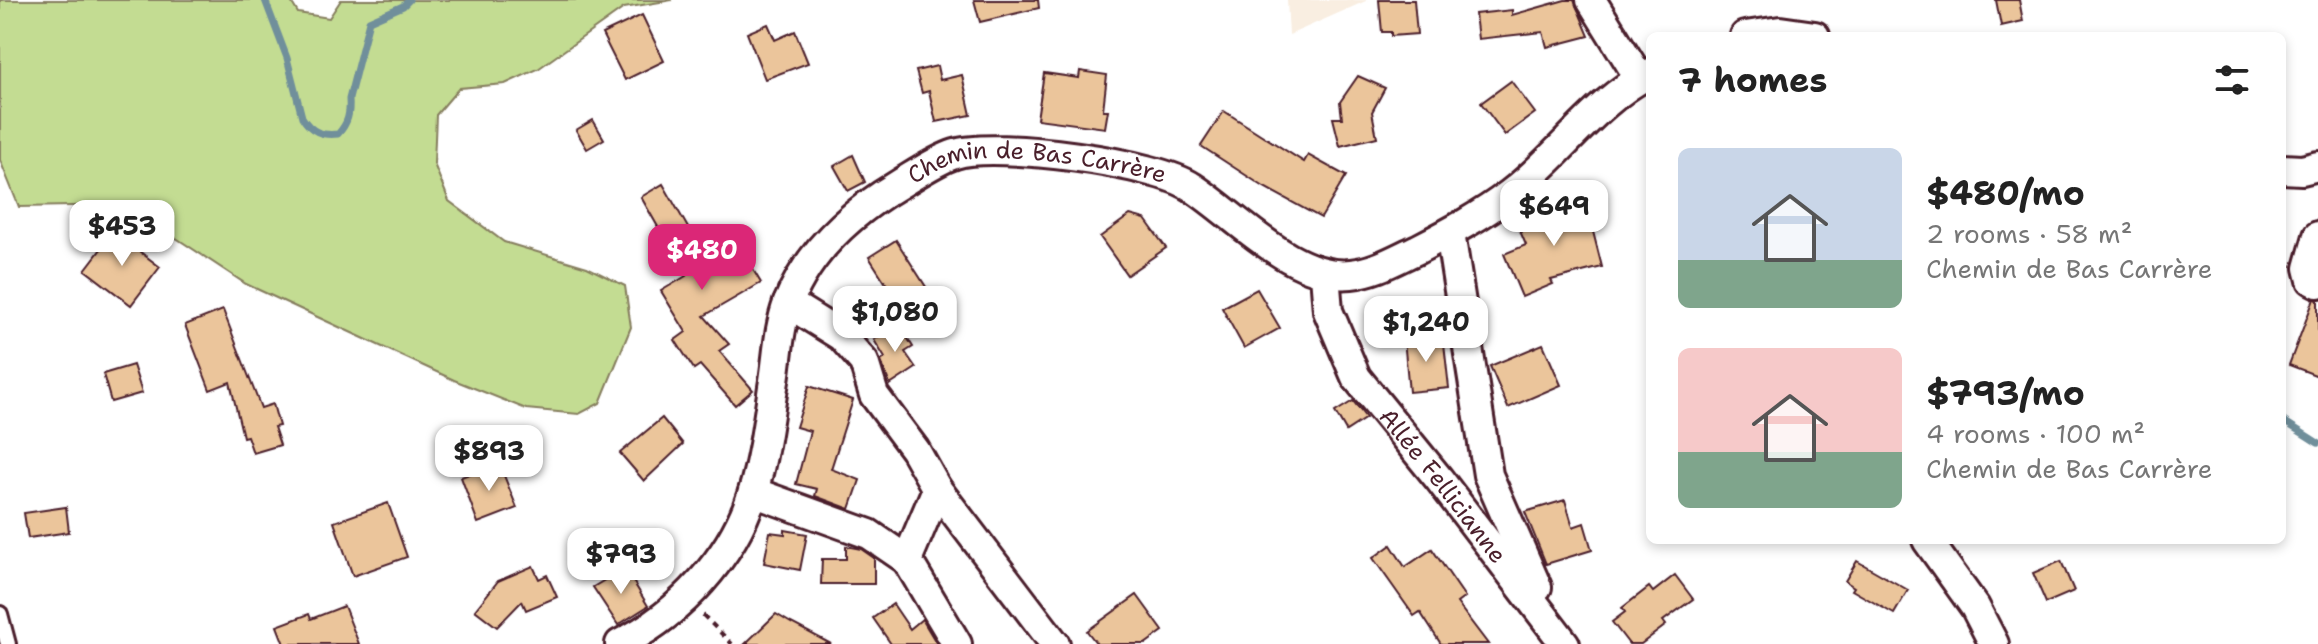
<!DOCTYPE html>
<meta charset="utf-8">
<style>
:root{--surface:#fff;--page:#f6f6f6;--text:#222;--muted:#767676;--accent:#db2777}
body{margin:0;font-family:"Shantell Sans",sans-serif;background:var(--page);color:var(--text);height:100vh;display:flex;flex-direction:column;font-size:30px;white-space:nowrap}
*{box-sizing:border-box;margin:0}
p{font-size:26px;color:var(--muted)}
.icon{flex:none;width:44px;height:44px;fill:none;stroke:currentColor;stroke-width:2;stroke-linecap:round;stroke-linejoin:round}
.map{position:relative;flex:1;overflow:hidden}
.panel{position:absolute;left:1646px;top:32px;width:640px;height:512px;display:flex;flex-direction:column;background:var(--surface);border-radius:12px;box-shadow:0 4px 12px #0003}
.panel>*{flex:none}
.price{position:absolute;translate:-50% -68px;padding:0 18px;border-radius:16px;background:#fff;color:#222;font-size:26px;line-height:52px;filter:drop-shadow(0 2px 4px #0008)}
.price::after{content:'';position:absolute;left:50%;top:48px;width:24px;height:18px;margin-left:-12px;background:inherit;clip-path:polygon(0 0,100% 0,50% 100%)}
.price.selected{background:var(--accent);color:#fff}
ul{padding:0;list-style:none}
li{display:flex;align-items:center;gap:24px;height:200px;padding:0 32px}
li span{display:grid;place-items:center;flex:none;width:224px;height:160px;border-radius:12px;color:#555}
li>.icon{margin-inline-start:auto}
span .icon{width:96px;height:96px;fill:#fffc;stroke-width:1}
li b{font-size:34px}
h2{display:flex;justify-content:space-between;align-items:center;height:96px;padding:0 32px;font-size:34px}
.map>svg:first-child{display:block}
.built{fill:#f9eee1}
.green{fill:#c3dc92;stroke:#867e5e;stroke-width:2}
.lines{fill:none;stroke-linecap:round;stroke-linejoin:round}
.stream{stroke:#708f9b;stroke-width:7}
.building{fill:#ebc59b;stroke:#4a1f2b;stroke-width:2}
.lane-casing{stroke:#4a1f2b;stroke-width:20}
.street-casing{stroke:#4a1f2b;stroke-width:34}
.path{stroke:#4a1f2b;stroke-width:4;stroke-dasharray:6 6;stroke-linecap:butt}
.lane{stroke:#fff;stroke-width:14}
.street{stroke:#fff;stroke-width:28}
.labels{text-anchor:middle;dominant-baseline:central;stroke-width:7;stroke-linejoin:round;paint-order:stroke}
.street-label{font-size:24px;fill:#4a1f2b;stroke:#fff}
</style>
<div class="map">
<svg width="2318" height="644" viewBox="0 0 2318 644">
<rect width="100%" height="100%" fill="#fff"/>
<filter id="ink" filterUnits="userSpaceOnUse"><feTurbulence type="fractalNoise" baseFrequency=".0125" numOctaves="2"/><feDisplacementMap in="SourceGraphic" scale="16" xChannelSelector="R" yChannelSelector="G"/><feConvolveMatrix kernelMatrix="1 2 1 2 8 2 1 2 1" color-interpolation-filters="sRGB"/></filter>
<g filter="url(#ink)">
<path class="built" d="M1287 0H1368L1289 35Z"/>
<path class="green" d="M0 0H290L298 13 329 18 341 0H672L624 8 538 69 505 84 459 88 436 115 434 164 449 201 504 242 587 267 625 286 631 327 600 403 579 414 526 409 454 380 246 284 126 205 19 207 0 160Z"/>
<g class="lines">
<g class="stream">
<path d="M265 0 287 58 302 117C311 132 322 136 338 134 348 123 350 114 349 99L369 21 403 6 409 0"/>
<path d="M2282 420 2318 443"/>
</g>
</g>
<g class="building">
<path d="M974 0H1038L1039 8 980 22Z"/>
<path d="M1379 0H1414L1417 34 1391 36V32H1382Z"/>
<path d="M1565 0H1574L1589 36 1547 47 1543 32 1478 39 1475 14 1512 10V15Z"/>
<path d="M1996 0H2019L2023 21 2001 26Z"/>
<path d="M642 15 664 61 625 80 602 34Z"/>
<path d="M768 24 775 40 795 31 808 63 765 79 747 33Z"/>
<path d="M937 66 940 80 962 75 971 115 936 122 929 91 922 93 916 71Z"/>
<path d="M1080 71 1107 75 1103 110H1108L1105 128 1037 119 1044 73 1079 78Z"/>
<path d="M1358 76 1385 88 1372 112 1377 137 1340 146 1333 118H1342L1340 102Z"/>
<path d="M1511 81 1535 113 1505 135 1481 103Z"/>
<path d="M1224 111 1304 162 1308 155 1346 176 1321 218 1264 187 1201 146Z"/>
<path d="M593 120 604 139 587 149 576 130Z"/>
<path d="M853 155 865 182 848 191 834 166Z"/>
<path d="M663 184 700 249 720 238 730 254 740 248 761 283 704 316 729 344 719 351 753 390 735 405 700 365 694 369 675 340 686 332 661 291 686 276 641 197Z"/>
<path d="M1585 200 1602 267 1551 280 1553 284 1522 297 1504 254 1526 245 1517 224 1550 209Z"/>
<path d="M1130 215 1145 219 1166 248 1127 275 1100 237Z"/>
<path d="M114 232 160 267 131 305 85 270Z"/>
<path d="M896 240 928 290 901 307 869 257Z"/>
<path d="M1257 289 1280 328 1244 348 1222 308Z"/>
<path d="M2314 299 2318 300V376L2289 365Z"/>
<path d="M223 310 261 408 273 404 279 426 274 427 280 445 253 453 247 436 243 437 230 382 210 390 185 325Z"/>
<path d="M898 323 913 347 905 352 916 368 890 385 881 361 885 358 874 340Z"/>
<path d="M1443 335 1449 388 1409 392 1404 339Z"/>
<path d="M1543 344 1561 385 1508 408 1490 366Z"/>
<path d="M133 365 142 393 111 402 103 374Z"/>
<path d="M809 386 853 400 831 469 860 480 850 509 815 496 817 489 796 484 810 431 796 427Z"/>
<path d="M1353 401 1366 418 1346 431 1335 412Z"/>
<path d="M662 418 683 444 644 481 620 453Z"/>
<path d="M499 463 517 508 478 523 461 477Z"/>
<path d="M1565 500 1573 527 1584 523 1592 550 1546 564 1525 512Z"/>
<path d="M388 503 407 557 353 576 334 522Z"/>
<path d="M66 507 69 532 28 538 24 513Z"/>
<path d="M785 530 807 534 800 570 764 563 770 532 785 534Z"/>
<path d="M1391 545 1405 567 1432 549 1465 597 1457 603 1488 644H1441L1420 612 1414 616 1373 558Z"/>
<path d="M846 546 861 549 874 558V584H821L822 559H846Z"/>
<path d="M1857 561 1908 590 1894 614 1852 590 1854 587 1845 581Z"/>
<path d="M2061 561 2074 591 2046 603 2033 573Z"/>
<path d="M533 566 539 579 547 575 557 597 526 610 522 601 497 627 475 610 498 581Z"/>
<path d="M625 568 648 606 618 625 593 587Z"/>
<path d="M1675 575 1693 599 1663 621 1666 625 1641 644H1629L1612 622 1625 612 1622 608 1649 587 1653 592Z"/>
<path d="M1137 595 1163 631 1145 644H1097L1087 631Z"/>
<path d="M893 604 910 629 922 619 937 644H891L873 618Z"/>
<path d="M344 606 359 644H284L277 626 309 614 311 619Z"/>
<path d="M776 614 791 623 831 644H745Z"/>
</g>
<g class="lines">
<defs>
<path id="lane" d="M0 614 8 644"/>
<g id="street">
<path d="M1591 0 1640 79"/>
<path d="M1745 36 1780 31 1815 36"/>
<path d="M2282 169 2302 170 2318 166"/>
<path d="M1450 233 1488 475 1537 587"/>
<path d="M2318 236 2309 268 2312 280 2318 283"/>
<path id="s1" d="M1325 274 1328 311 1356 377 1439 479 1565 644"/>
<path d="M788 303 841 336 864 362 874 395 915 450 937 489 1055 644"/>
<path d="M753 492 869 534 907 560 957 644"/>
<path d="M1927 540 1975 607 1994 644"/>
<path d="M907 560 937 489"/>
<path id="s2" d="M620 644C680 614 733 557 753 492 763 459 768 421 773 387 778 359 778 330 788 303 809 251 851 213 898 185 915 175 936 160 955 154 996 141 1157 163 1192 187 1238 217 1293 280 1351 274 1375 272 1396 259 1418 249 1449 233 1481 216 1510 194 1559 157 1594 102 1650 73"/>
</g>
</defs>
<use href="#lane" class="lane-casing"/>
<use href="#street" class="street-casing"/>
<path class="path" d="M703 615 732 644"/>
<use href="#lane" class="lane"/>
<use href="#street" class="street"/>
</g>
</g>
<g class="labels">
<g class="street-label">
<text stroke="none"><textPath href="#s2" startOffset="710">Chemin de Bas Carrère</textPath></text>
<text stroke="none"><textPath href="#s1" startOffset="248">Allée Fellicianne</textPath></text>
</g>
</g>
</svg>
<b class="price" style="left:1554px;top:248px">$649</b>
<b class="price" style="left:122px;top:268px">$453</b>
<b class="price selected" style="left:702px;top:292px">$480</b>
<b class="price" style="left:895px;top:354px">$1,080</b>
<b class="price" style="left:1426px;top:364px">$1,240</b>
<b class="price" style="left:489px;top:493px">$893</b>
<b class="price" style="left:621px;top:596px">$793</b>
<section class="panel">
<h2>7 homes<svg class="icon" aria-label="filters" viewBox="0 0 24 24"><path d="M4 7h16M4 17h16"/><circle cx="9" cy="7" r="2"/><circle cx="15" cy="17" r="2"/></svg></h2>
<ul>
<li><span style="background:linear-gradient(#c9d6e8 70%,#7fa58c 0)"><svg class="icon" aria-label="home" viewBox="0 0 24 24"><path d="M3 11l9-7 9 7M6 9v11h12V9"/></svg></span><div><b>$480/mo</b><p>2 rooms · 58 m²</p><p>Chemin de Bas Carrère</p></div></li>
<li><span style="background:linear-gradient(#f6c9c9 65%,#7fa58c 0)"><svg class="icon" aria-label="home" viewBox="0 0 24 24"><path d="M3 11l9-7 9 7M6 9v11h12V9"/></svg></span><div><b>$793/mo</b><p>4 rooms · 100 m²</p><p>Chemin de Bas Carrère</p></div></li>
</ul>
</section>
</div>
